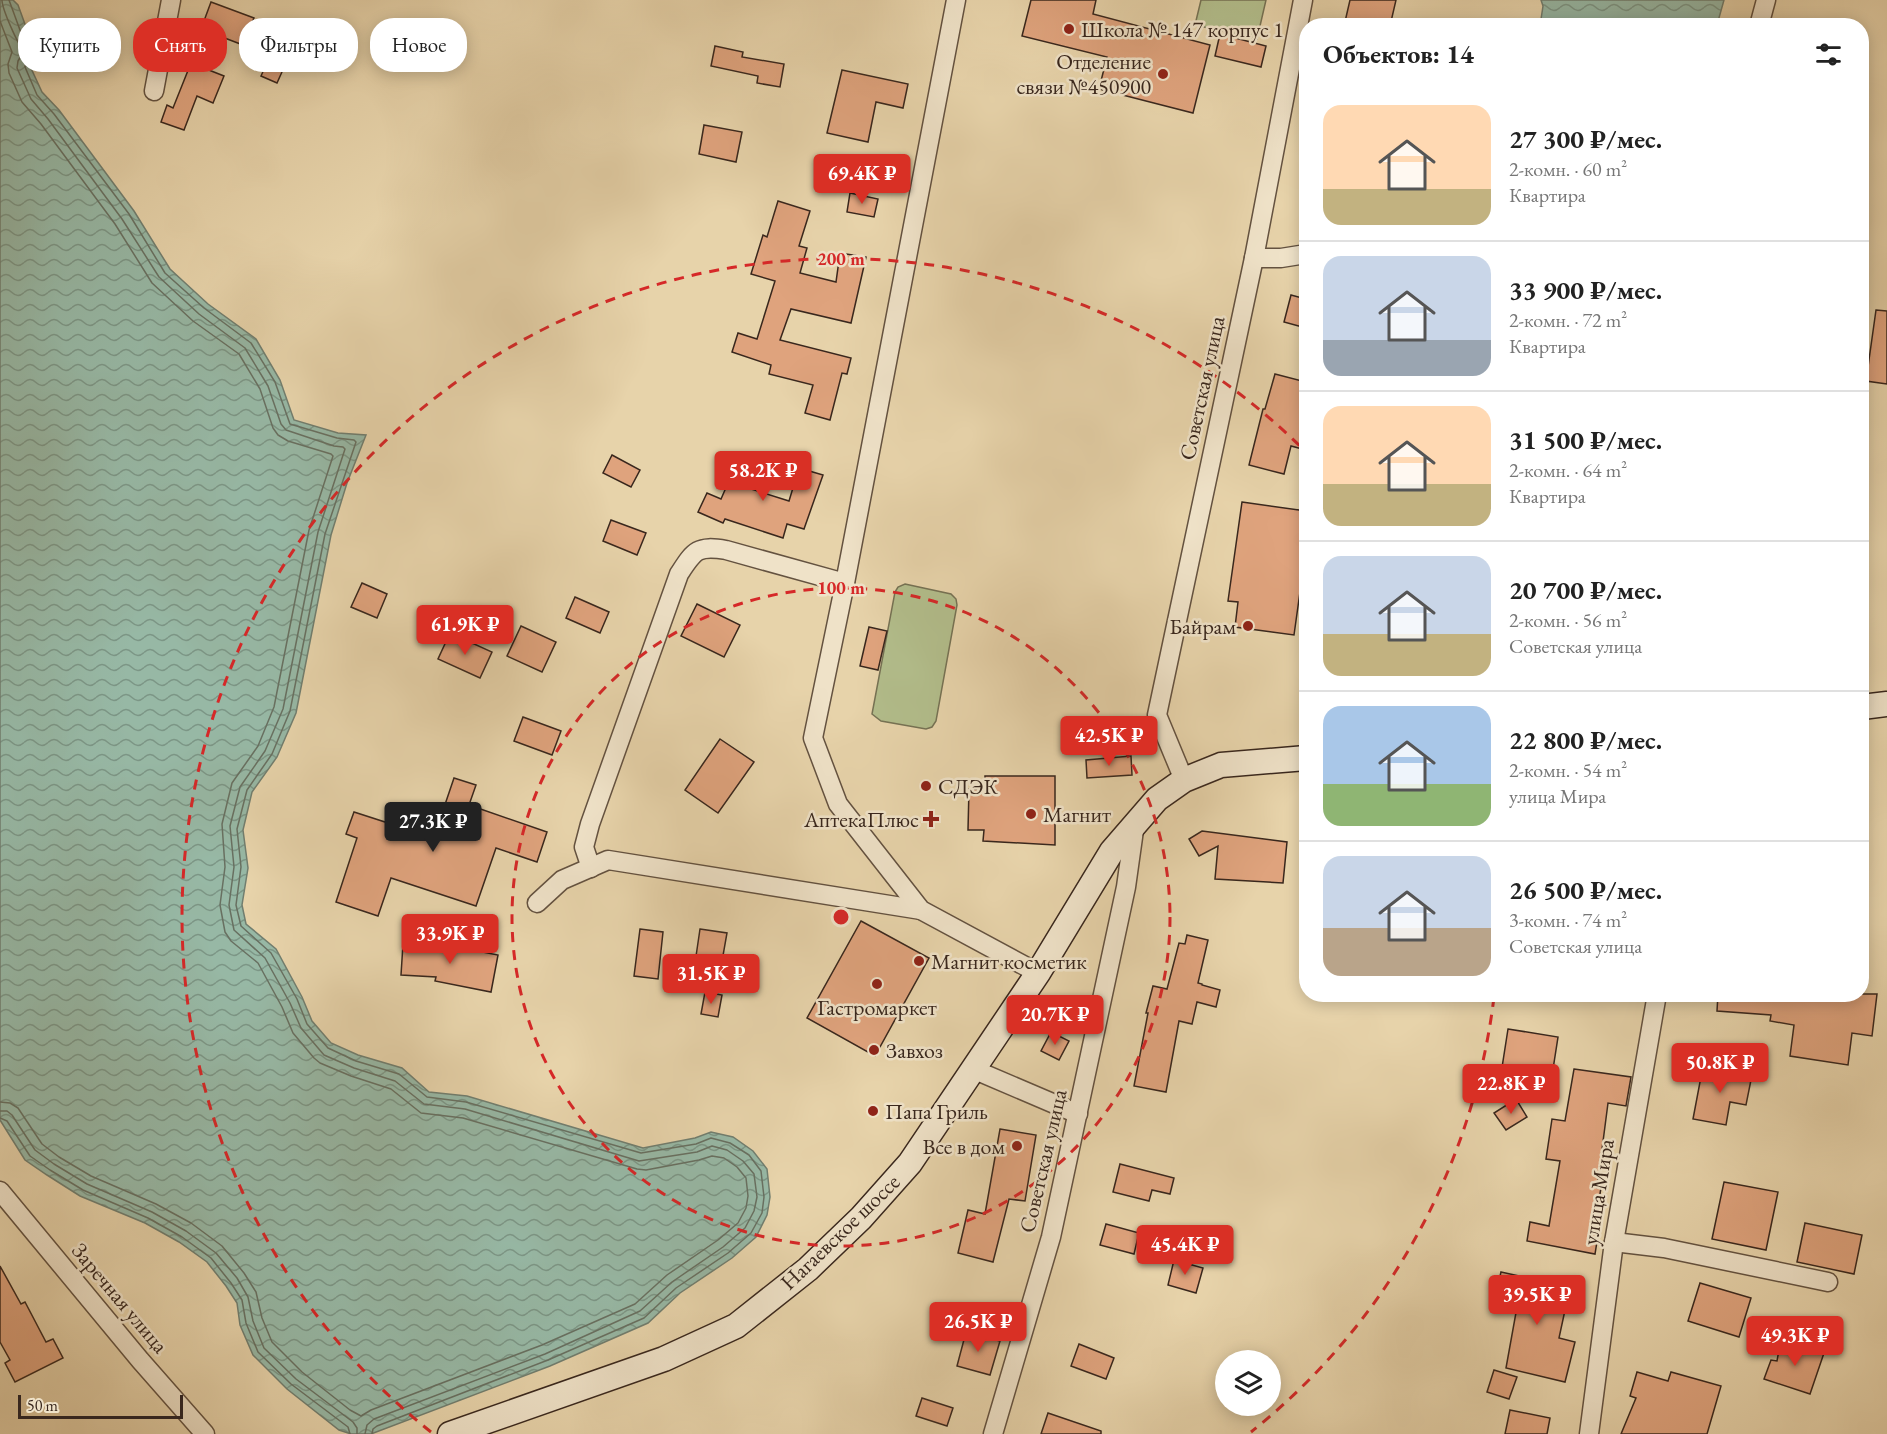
<!DOCTYPE html>
<html lang="ru">
<meta charset="utf-8">
<style>
:root{--surface:#fff;--page:#f6f6f6;--text:#222;--muted:#767676;--line:#e0e0e0;--accent:#d93025}
body{margin:0;font-family:"EB Garamond",serif;background:var(--page);color:var(--text);height:100vh;display:flex;flex-direction:column;font-size:22px;white-space:nowrap}
*{box-sizing:border-box;margin:0}
p{font-size:20px;color:var(--muted)}
.icon{flex:none;width:33px;height:33px;fill:none;stroke:currentColor;stroke-width:2;stroke-linecap:round;stroke-linejoin:round}
.map{position:relative;flex:1;overflow:hidden}
.details{position:absolute;left:1299px;top:18px;width:570px;height:984px;display:flex;flex-direction:column;background:var(--surface);border-radius:24px;box-shadow:0 3px 15px #0003}
.details>*{flex:none}
.guide{position:absolute;left:18px;top:18px;width:570px;height:54px;display:flex;gap:12px}
.fabs{position:absolute;left:1215px;top:1350px;display:grid;gap:12px}
.fabs a{display:grid;place-items:center;width:66px;height:66px;border-radius:50%;background:var(--surface);box-shadow:0 3px 15px #0003;font-size:30px}
.scale{position:absolute;left:18px;bottom:15px;width:165px;box-sizing:border-box;padding-left:6px;border:3px solid #39271d;border-top:0;font-size:16px;line-height:21px;white-space:nowrap;color:#39271d;-webkit-text-stroke:4px #efe2c8;paint-order:stroke}
.price{position:absolute;translate:-50% -51px;padding:0 14px;border-radius:6px;background:var(--accent);color:#fff;font-size:20px;line-height:39px;filter:drop-shadow(0 2px 3px #0008)}
.price::after{content:'';position:absolute;left:50%;top:36px;width:18px;height:14px;margin-left:-9px;background:inherit;clip-path:polygon(0 0,100% 0,50% 100%)}
.price.active{background:#222;color:#fff}
ul{padding:0;list-style:none}
li{display:flex;align-items:center;gap:18px;height:150px;padding:0 24px}
li+li{border-top:2px solid var(--line)}
li span{display:grid;place-items:center;flex:none;width:168px;height:120px;border-radius:18px;color:#555}
li>.icon{margin-inline-start:auto}
span .icon{width:72px;height:72px;fill:#fffc;stroke-width:1}
li b{font-size:26px}
h2{display:flex;justify-content:space-between;align-items:center;height:72px;padding:0 24px;font-size:26px}
.chip{padding:0 21px;border-radius:24px;background:var(--surface);box-shadow:0 3px 15px #0003;font-size:21px;line-height:54px}
.chip.active{background:var(--accent);color:#fff}
.map>svg:first-child{display:block}
.garden{fill:#b2bd8b;stroke:#767254;stroke-width:1.5}
.water{fill:url(#water-waves);stroke:#717e6f;stroke-width:1.5}
.lines{fill:none;stroke-linecap:round;stroke-linejoin:round}
.shore{stroke:#687061;stroke-width:1.5}
.building{fill:#dfa37d;stroke:#39271d;stroke-width:1.5}
.street-casing{stroke:#645240;stroke-width:21}
.secondary-casing{stroke:#39271d;stroke-width:27}
.street{stroke:#efe2c8;stroke-width:18}
.secondary{stroke:#efe2c8;stroke-width:24}
.ring{fill:none;stroke:#d62828;stroke-width:3;stroke-dasharray:10 8}
.poi-dot{fill:#8f2418;stroke:#efe2c8;stroke-width:2}
.labels{text-anchor:middle;dominant-baseline:central;stroke-width:5;stroke-linejoin:round;paint-order:stroke}
.poi-label{font-size:22px;fill:#39271d;stroke:#efe2c8;text-anchor:start}
.street-label{font-size:22px;fill:#39271d;stroke:#efe2c8}
.centre{fill:#d62828;stroke:#efe2c8;stroke-width:3}
.ring-label{font-size:18px;text-anchor:middle;font-weight:bold;fill:#d62828;stroke:#efe2c8;stroke-width:5;stroke-linejoin:round;paint-order:stroke}
</style>
<div class="map">
<svg width="1887" height="1434" viewBox="0 0 1887 1434">
<defs>
<pattern id="water-waves" width="16" height="10" patternUnits="userSpaceOnUse" patternTransform="scale(1.5)"><rect width="16" height="10" fill="#97b8a5"/><path d="M0 5q4-4 8 0t8 0" fill="none" stroke="#7c9686"/></pattern>
</defs>
<rect width="100%" height="100%" fill="#e7d3aa"/>
<filter id="stains"><feTurbulence type="fractalNoise" baseFrequency=".00333" numOctaves="4"/><feColorMatrix values="0 0 0 0 .2 0 0 0 0 .09 0 0 0 0 .02 0 0 0 .5 -.17"/></filter>
<radialGradient id="worn" r=".72"><stop offset=".6" stop-color="#630" stop-opacity="0"/><stop offset="1" stop-color="#630" stop-opacity=".3"/></radialGradient>
<g class="garden">
<path d="M1201 0H1266L1257 39 1195 25Z"/>
<path d="M905 584 951 594 956 599 957 605 936 721 932 727 926 729 881 721 872 714 895 592 898 587Z"/>
</g>
<g class="water">
<path d="M0 0H13L18 5 30 38 42 46V58L30 66 42 92 59 110 134 211 170 269 208 304 256 339 280 380 294 420 338 433 366 435 347 483 331 535 296 713 277 757 252 792 243 830 248 868 242 905 246 924 276 949 302 997 312 1021 331 1043 358 1055 402 1068 429 1092 467 1096 643 1148 695 1138 711 1132 733 1137 753 1151 767 1169 770 1197 767 1215 756 1237 732 1258 680 1293 648 1323 550 1366 371 1434H351L339 1430 287 1389 253 1355 240 1325 237 1303 226 1286 207 1262 179 1242 145 1223 80 1196 47 1175 25 1160 0 1120Z"/>
<path d="M1541 0H1724L1717 25 1540 26 1543 6Z"/>
</g>
<g class="lines">
<g class="shore">
<path d="M2 0C2 9 18 45 24 51L18 61 17 68 31 99 48 119 122 219 159 277 199 314 245 348 268 386 281 424 286 430 334 446 343 447 345 449 318 532 283 709 265 751 240 787 230 826 234 867 229 905 234 930 265 958 290 1003 301 1028 324 1055 354 1068 395 1081 424 1104 465 1109 639 1161 697 1152 712 1146 727 1150 743 1161 754 1174 757 1197 754 1211 745 1228 723 1247 672 1282 640 1311 545 1354 374 1419 367 1425 365 1434"/>
<path d="M9 0 24 41 36 50 35 55 26 62 25 67 37 95 54 114 129 214 165 273 204 308 251 343 275 382 290 424 337 438 354 440 356 442 325 534 290 711 272 754 247 790 237 829 241 867 236 905 241 926 271 953 297 999 307 1024 328 1048 356 1061 399 1074 427 1097 466 1102 641 1153 696 1144 711 1138 730 1143 749 1155 761 1171 764 1197 762 1213 751 1233 728 1253 676 1288 644 1318 548 1360 377 1426 373 1429 372 1434"/>
<path d="M0 21 12 52 8 64 9 73 22 102 41 124 115 224 152 283 193 321 239 354 260 389 273 428 278 435 288 441 331 454 333 456 309 530 274 707 258 746 232 783 222 824 225 867 220 905 225 932 231 941 258 963 282 1007 293 1033 314 1058 320 1063 351 1076 391 1089 421 1113 463 1118 637 1169 646 1170 699 1160 712 1156 724 1158 737 1167 746 1178 748 1196 746 1208 738 1223 718 1240 667 1275 635 1304 542 1345 371 1410 361 1416 350 1410 302 1372 272 1342 262 1318 256 1292 244 1273 222 1246 191 1223 156 1204 91 1176 59 1157 42 1144 18 1108 10 1103 0 1102"/>
<path d="M0 1111H7L12 1115 35 1150 54 1164 87 1184 152 1212 186 1231 216 1253 237 1278 248 1297 253 1321 264 1348 296 1379 353 1422 357 1428V1434"/>
<path d="M0 1118 7 1121 30 1156 50 1170 83 1190 148 1218 182 1237 211 1258 231 1283 242 1300 246 1323 258 1352 291 1384 348 1427 350 1434"/>
</g>
</g>
<g class="building">
<path d="M1031 0H1096L1093 14 1210 45 1193 113 1099 89 1107 57 1022 36Z"/>
<path d="M1350 0H1396L1390 26H1344Z"/>
<path d="M211 2 254 18 243 45 201 29Z"/>
<path d="M1220 34 1266 46 1261 67 1215 56Z"/>
<path d="M715 46 743 52 742 57 784 64 780 87 757 83 758 76 711 66Z"/>
<path d="M270 56 286 63 277 83 261 76Z"/>
<path d="M191 63 224 76 213 103 197 96 184 130 161 122 167 105 173 108Z"/>
<path d="M842 70 908 84 903 108 876 102 868 142 827 133Z"/>
<path d="M704 125 742 132 736 162 699 154Z"/>
<path d="M850 193 878 199 874 217 847 212Z"/>
<path d="M778 201 810 211 799 246 807 248 800 273 836 282 840 253 866 257 851 323 791 309 780 340 851 358 847 374 842 373 830 420 805 413 813 385 769 374 771 365 732 352 738 333 757 339 775 281 751 274 763 235 767 237Z"/>
<path d="M1291 295 1306 299V328L1284 322Z"/>
<path d="M1876 310 1887 311V384L1866 381Z"/>
<path d="M1275 374 1306 382V450L1291 446 1284 474 1249 465 1263 409H1265Z"/>
<path d="M612 455 640 470 631 487 603 473Z"/>
<path d="M739 458 758 466 748 488 789 501 799 468 823 475 804 529 787 524 783 538 725 519 723 523 698 512 707 493 721 499Z"/>
<path d="M1242 502 1306 511V549L1294 635 1235 627 1238 602 1228 601Z"/>
<path d="M611 520 646 533 637 555 603 541Z"/>
<path d="M362 583 387 594 377 618 351 607Z"/>
<path d="M575 597 609 612 600 633 566 618Z"/>
<path d="M697 604 740 625 724 657 681 636Z"/>
<path d="M521 626 556 642 542 672 507 656Z"/>
<path d="M869 627 887 631 878 670 860 666Z"/>
<path d="M450 633 492 652 480 678 438 659Z"/>
<path d="M523 717 561 731 552 755 514 741Z"/>
<path d="M720 739 754 762 718 813 685 790Z"/>
<path d="M1131 756 1132 775 1087 778 1086 760Z"/>
<path d="M985 776H1055V845L983 841 984 830H968L969 789 985 790Z"/>
<path d="M454 778 476 785 469 805 547 832 537 862 496 848 476 906 391 878 378 916 336 902 357 838 346 834 354 812 416 832 418 828 435 834Z"/>
<path d="M1202 831 1287 842 1283 883 1215 879 1218 846 1199 856 1189 839Z"/>
<path d="M861 921 929 958 875 1056 807 1018Z"/>
<path d="M640 929 663 932 658 979 634 976Z"/>
<path d="M700 929 727 933 721 967 695 963Z"/>
<path d="M1187 935 1208 940 1198 983 1202 984V985L1220 990 1216 1007 1197 1002 1192 1024 1179 1021 1166 1092 1134 1086 1148 1013H1146L1153 986 1167 989 1179 943 1185 944Z"/>
<path d="M403 944 442 946V944L498 955 491 992 435 981 436 977 401 975Z"/>
<path d="M705 992 722 995 718 1017 701 1014Z"/>
<path d="M1718 994H1877L1872 1036 1852 1033 1848 1065 1790 1056 1794 1025 1770 1021 1771 1015 1717 1011Z"/>
<path d="M1508 1029 1558 1037 1551 1082 1501 1074Z"/>
<path d="M1051 1032 1069 1041 1059 1060 1041 1051Z"/>
<path d="M1703 1066 1752 1075 1746 1105 1730 1102 1726 1125 1693 1119Z"/>
<path d="M1574 1069 1631 1077 1626 1106 1608 1103 1597 1188H1601L1593 1234 1598 1235 1595 1254 1527 1241 1530 1222 1549 1226 1560 1161 1546 1159 1552 1119 1565 1121Z"/>
<path d="M1516 1099 1527 1117 1506 1130 1494 1113Z"/>
<path d="M1000 1129 1036 1135 1025 1201 1009 1199 993 1262 958 1253 968 1210 985 1214Z"/>
<path d="M1120 1164 1174 1178 1170 1194 1152 1190 1149 1201 1113 1192Z"/>
<path d="M1724 1182 1778 1192 1766 1250 1712 1239Z"/>
<path d="M1805 1223 1862 1235 1854 1274 1797 1262Z"/>
<path d="M1106 1224 1139 1233 1134 1254 1100 1245Z"/>
<path d="M1174 1260 1203 1268 1196 1293 1168 1285Z"/>
<path d="M0 1266 21 1304 25 1302 46 1342 53 1339 63 1358 15 1382 5 1363 10 1360 0 1342Z"/>
<path d="M1501 1272 1570 1287 1559 1338 1575 1342 1565 1382 1506 1368 1517 1307 1494 1302Z"/>
<path d="M1700 1283 1751 1298 1739 1337 1688 1321Z"/>
<path d="M966 1332 1000 1341 990 1375 957 1366Z"/>
<path d="M1781 1339 1824 1353 1810 1394 1764 1379 1771 1360 1777 1361Z"/>
<path d="M1079 1344 1114 1358 1106 1379 1071 1366Z"/>
<path d="M1494 1370 1517 1377 1509 1399 1487 1392Z"/>
<path d="M1637 1372 1668 1381 1671 1372 1721 1386 1707 1434H1621L1636 1398 1630 1396Z"/>
<path d="M922 1398 953 1408 947 1426 916 1416Z"/>
<path d="M1510 1410 1550 1418 1547 1434H1505Z"/>
<path d="M1048 1413 1101 1431V1434H1041Z"/>
</g>
<g class="lines">
<defs>
<g id="street">
<path d="M956 0 845 583 813 738 838 804 921 910 1038 973"/>
<path d="M1759 26 1766 0"/>
<path d="M154 91 171 0"/>
<path d="M1254 258H1281L1306 254"/>
<path d="M1184 780 1157 715 1254 258 1303 0"/>
<path d="M591 868 584 847 590 824 679 574C694 551 697 545 726 550L845 583"/>
<path d="M537 903 562 880 608 860 921 910"/>
<path d="M975 1070 1078 1114"/>
<path d="M0 1191 140 1360 205 1434"/>
<path d="M1614 1242 1664 1248 1828 1282"/>
<path d="M993 1434 1051 1237 1126 887 1135 823"/>
<path d="M1589 1434 1614 1242 1657 994"/>
</g>
<g id="secondary">
<path d="M1862 707 1887 704"/>
<path d="M450 1434 664 1359 736 1326 808 1269 861 1218 910 1163 1038 973 1112 851 1157 799 1184 780 1221 765 1306 758"/>
</g>
</defs>
<use href="#street" class="street-casing"/>
<use href="#secondary" class="secondary-casing"/>
<use href="#street" class="street"/>
<use href="#secondary" class="secondary"/>
</g>
<g class="ring">
<circle cx="841" cy="917" r="329"/>
<path d="M1494 997A658 658 0 0 1 1251 1432M431 1432A658 658 0 1 1 1306 452"/>
</g>
<g class="poi-dot">
<circle cx="1069" cy="29" r="6"/>
<circle cx="1163" cy="74" r="6"/>
<circle cx="1248" cy="626" r="6"/>
<circle cx="926" cy="786" r="6"/>
<circle cx="1031" cy="814" r="6"/>
<path d="M928 810h6v6h6v6h-6v6h-6v-6h-6v-6h6z"/>
<circle cx="919" cy="961" r="6"/>
<circle cx="877" cy="984" r="6"/>
<circle cx="874" cy="1050" r="6"/>
<circle cx="873" cy="1111" r="6"/>
<circle cx="1017" cy="1146" r="6"/>
</g>
<g class="labels">
<g class="poi-label">
<text x="1081" y="29">Школа № 147 корпус 1</text>
<text x="1151" y="61" text-anchor="end">Отделение<tspan x="1151" dy="25">связи №450900</tspan></text>
<text x="1236" y="626" text-anchor="end">Байрам</text>
<text x="938" y="786">СДЭК</text>
<text x="1043" y="814">Магнит</text>
<text x="919" y="819" text-anchor="end">АптекаПлюс</text>
<text x="931" y="961">Магнит косметик</text>
<text x="877" y="1007" text-anchor="middle">Гастромаркет</text>
<text x="886" y="1050">Завхоз</text>
<text x="885" y="1111">Папа Гриль</text>
<text x="1005" y="1146" text-anchor="end">Все в дом</text>
</g>
<g class="street-label">
<text transform="translate(1202 388) rotate(-78)">Советская улица</text>
<text transform="translate(1043 1161) rotate(-77)">Советская улица</text>
<text transform="translate(1598 1192) rotate(-81)">улица Мира</text>
<text transform="translate(840 1232) rotate(-44)">Нагаевское шоссе</text>
<text transform="translate(120 1298) rotate(50)">Заречная улица</text>
</g>
</g>
<circle cx="841" cy="917" r="9" class="centre"/>
<g class="ring-label">
<text x="841" y="265">200 m</text>
<text x="841" y="594">100 m</text>
</g>
<rect width="100%" height="100%" filter="url(#stains)"/>
<rect width="100%" height="100%" fill="url(#worn)"/>
</svg>
<div class="fabs">
<a><svg class="icon" aria-label="layers" viewBox="0 0 24 24"><path d="M12 4l9 5-9 5-9-5zM3 14l9 5 9-5"/></svg></a>
</div>
<div class="scale">50 m</div>
<b class="price" style="left:862px;top:205px">69.4K ₽</b>
<b class="price" style="left:763px;top:502px">58.2K ₽</b>
<b class="price" style="left:465px;top:656px">61.9K ₽</b>
<b class="price" style="left:1109px;top:767px">42.5K ₽</b>
<b class="price active" style="left:433px;top:853px">27.3K ₽</b>
<b class="price" style="left:450px;top:965px">33.9K ₽</b>
<b class="price" style="left:711px;top:1005px">31.5K ₽</b>
<b class="price" style="left:1055px;top:1046px">20.7K ₽</b>
<b class="price" style="left:1720px;top:1094px">50.8K ₽</b>
<b class="price" style="left:1511px;top:1115px">22.8K ₽</b>
<b class="price" style="left:1185px;top:1276px">45.4K ₽</b>
<b class="price" style="left:1537px;top:1326px">39.5K ₽</b>
<b class="price" style="left:978px;top:1353px">26.5K ₽</b>
<b class="price" style="left:1795px;top:1367px">49.3K ₽</b>
<div class="guide">
<a class="chip">Купить</a>
<a class="chip active">Снять</a>
<a class="chip">Фильтры</a>
<a class="chip">Новое</a>
</div>
<section class="details">
<h2>Объектов: 14<svg class="icon" aria-label="filters" viewBox="0 0 24 24"><path d="M4 7h16M4 17h16"/><circle cx="9" cy="7" r="2"/><circle cx="15" cy="17" r="2"/></svg></h2>
<ul>
<li><span style="background:linear-gradient(#ffd9b3 70%,#c2b280 0)"><svg class="icon" aria-label="home" viewBox="0 0 24 24"><path d="M3 11l9-7 9 7M6 9v11h12V9"/></svg></span><div><b>27 300 ₽/мес.</b><p>2-комн. · 60 m²</p><p>Квартира</p></div></li>
<li><span style="background:linear-gradient(#c9d6e8 70%,#9aa5b1 0)"><svg class="icon" aria-label="home" viewBox="0 0 24 24"><path d="M3 11l9-7 9 7M6 9v11h12V9"/></svg></span><div><b>33 900 ₽/мес.</b><p>2-комн. · 72 m²</p><p>Квартира</p></div></li>
<li><span style="background:linear-gradient(#ffd9b3 65%,#c2b280 0)"><svg class="icon" aria-label="home" viewBox="0 0 24 24"><path d="M3 11l9-7 9 7M6 9v11h12V9"/></svg></span><div><b>31 500 ₽/мес.</b><p>2-комн. · 64 m²</p><p>Квартира</p></div></li>
<li><span style="background:linear-gradient(#c9d6e8 65%,#c2b280 0)"><svg class="icon" aria-label="home" viewBox="0 0 24 24"><path d="M3 11l9-7 9 7M6 9v11h12V9"/></svg></span><div><b>20 700 ₽/мес.</b><p>2-комн. · 56 m²</p><p>Советская улица</p></div></li>
<li><span style="background:linear-gradient(#a9c7e8 65%,#8fb573 0)"><svg class="icon" aria-label="home" viewBox="0 0 24 24"><path d="M3 11l9-7 9 7M6 9v11h12V9"/></svg></span><div><b>22 800 ₽/мес.</b><p>2-комн. · 54 m²</p><p>улица Мира</p></div></li>
<li><span style="background:linear-gradient(#c9d6e8 60%,#b9a48a 0)"><svg class="icon" aria-label="home" viewBox="0 0 24 24"><path d="M3 11l9-7 9 7M6 9v11h12V9"/></svg></span><div><b>26 500 ₽/мес.</b><p>3-комн. · 74 m²</p><p>Советская улица</p></div></li>
</ul>
</section>
</div>
